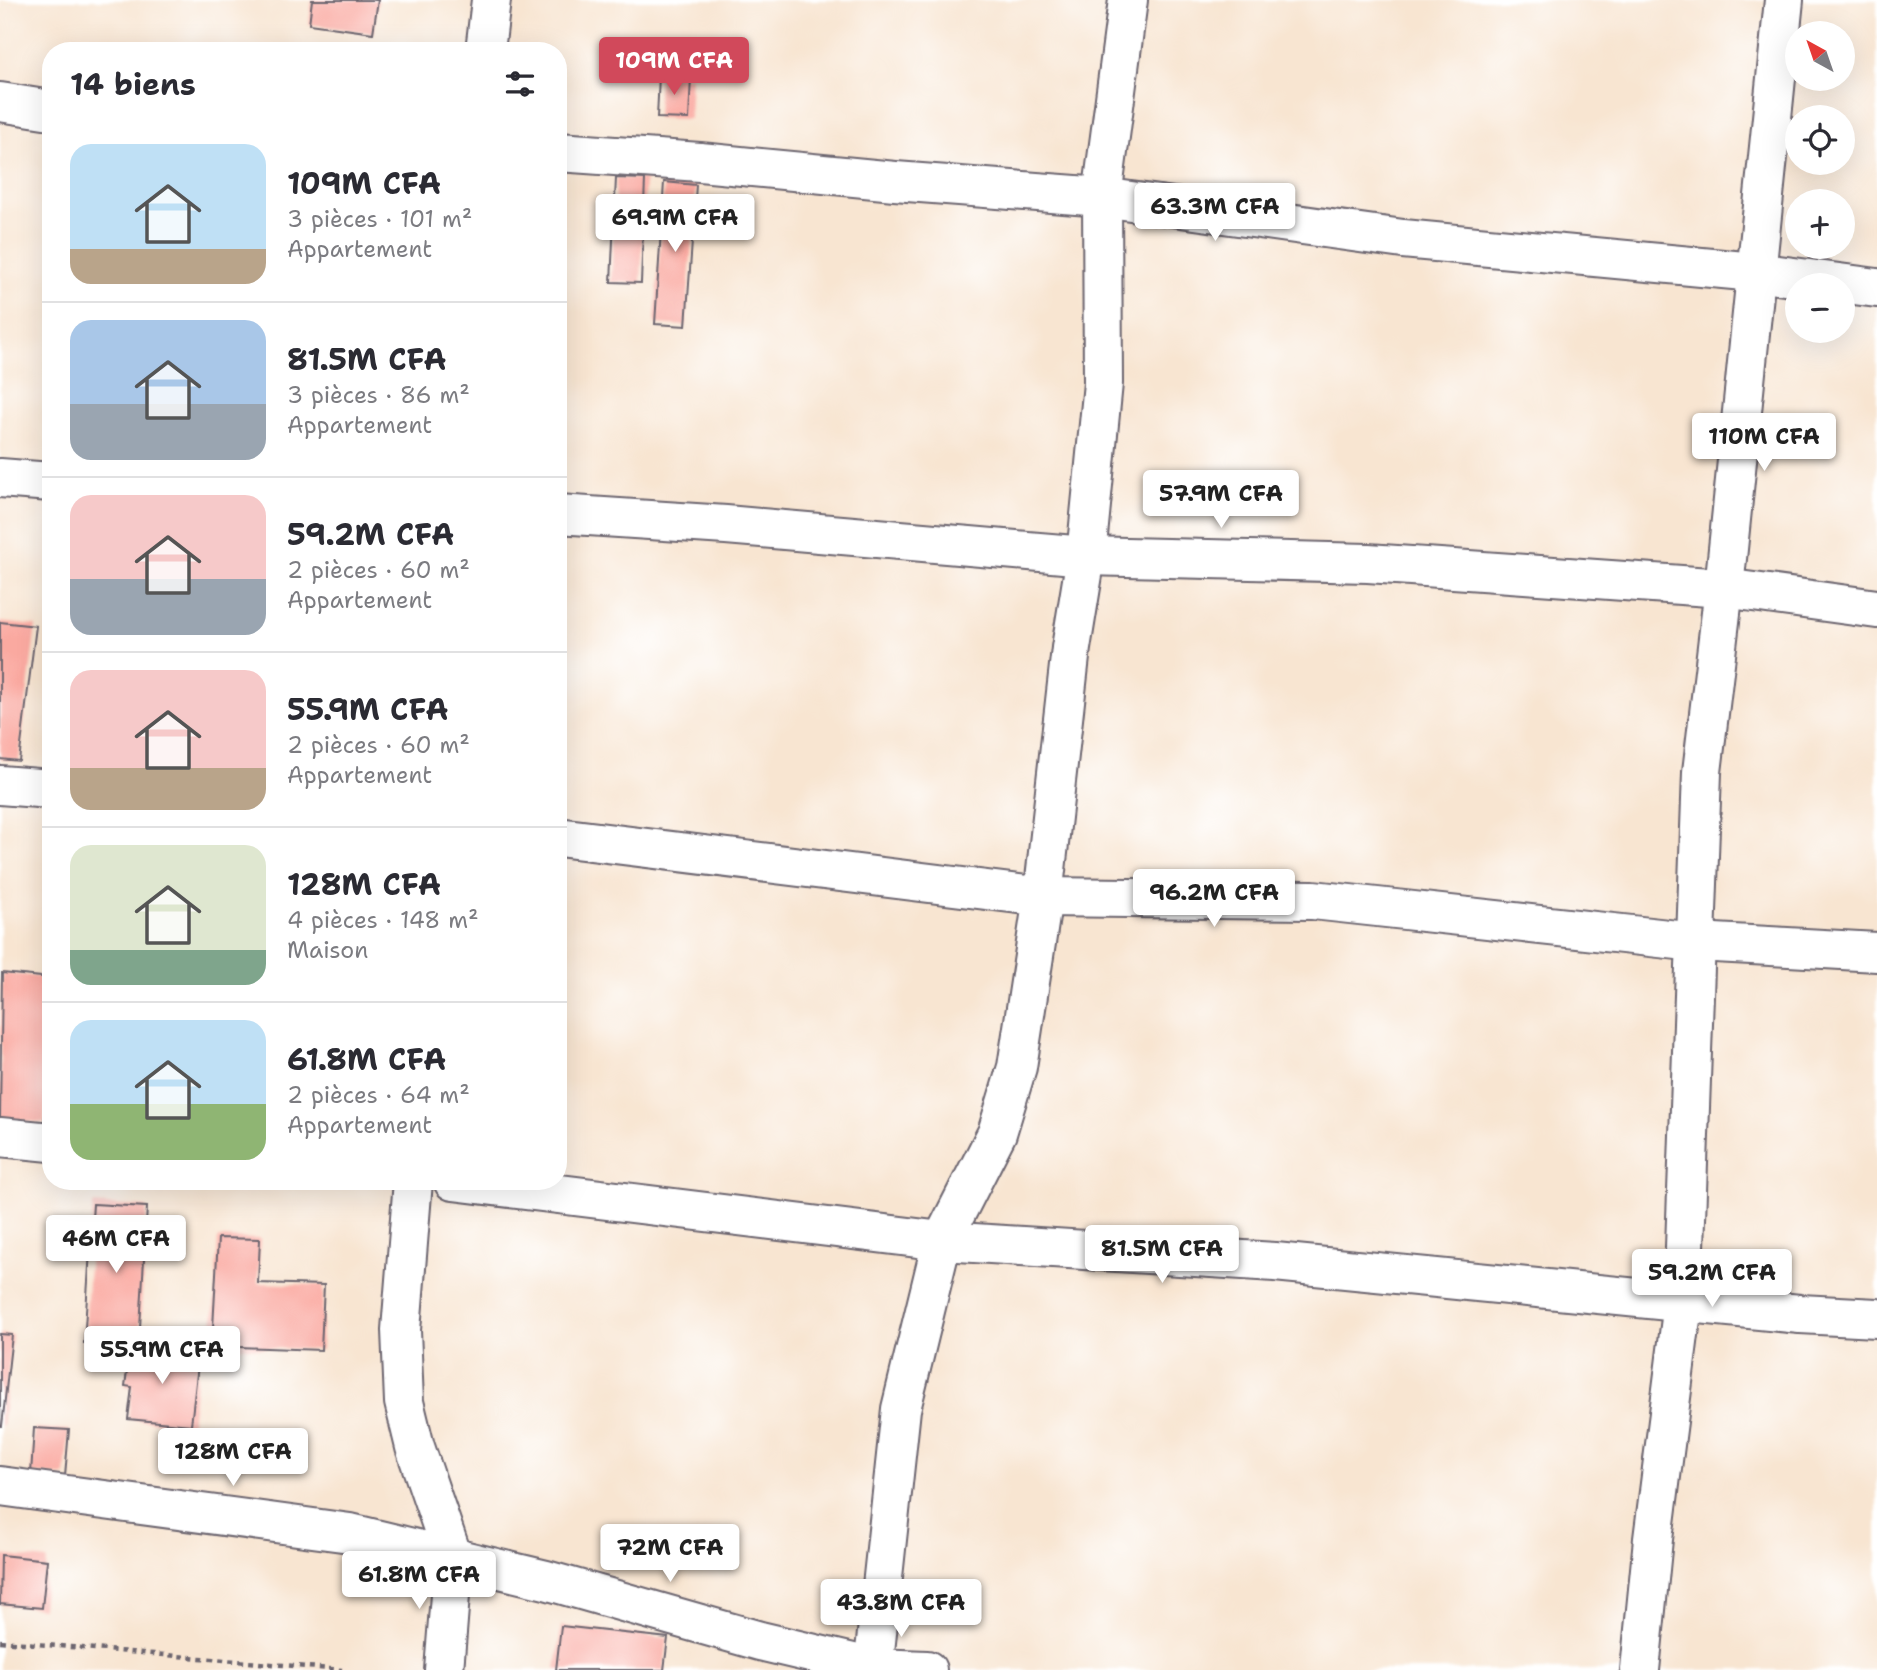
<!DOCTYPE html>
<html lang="fr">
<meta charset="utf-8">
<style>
:root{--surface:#fff;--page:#f2f2f3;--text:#2b2b33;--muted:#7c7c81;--line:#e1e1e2;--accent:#d1495b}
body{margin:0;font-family:"Shantell Sans",sans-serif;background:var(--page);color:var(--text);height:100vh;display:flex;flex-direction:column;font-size:26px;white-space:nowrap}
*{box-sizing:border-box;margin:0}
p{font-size:23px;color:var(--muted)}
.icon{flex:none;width:38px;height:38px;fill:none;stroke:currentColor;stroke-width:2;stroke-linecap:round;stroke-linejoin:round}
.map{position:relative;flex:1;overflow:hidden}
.side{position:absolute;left:42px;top:42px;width:525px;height:1148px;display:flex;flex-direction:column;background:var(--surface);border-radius:28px;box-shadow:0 7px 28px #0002}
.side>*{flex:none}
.needle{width:46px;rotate:320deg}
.tools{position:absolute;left:1785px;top:21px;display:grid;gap:14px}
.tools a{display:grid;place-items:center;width:70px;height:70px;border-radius:50%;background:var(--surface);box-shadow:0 7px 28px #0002;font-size:35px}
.price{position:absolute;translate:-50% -60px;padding:0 16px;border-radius:7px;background:#fff;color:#222;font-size:23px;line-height:46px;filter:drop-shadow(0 2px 4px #0008)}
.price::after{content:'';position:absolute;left:50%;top:42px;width:21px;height:16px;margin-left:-10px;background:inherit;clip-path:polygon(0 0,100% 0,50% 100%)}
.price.current{background:var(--accent);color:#fff}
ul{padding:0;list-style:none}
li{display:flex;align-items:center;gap:21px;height:175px;padding:0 28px}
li+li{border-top:2px solid var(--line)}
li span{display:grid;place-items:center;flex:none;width:196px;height:140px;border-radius:21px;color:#555}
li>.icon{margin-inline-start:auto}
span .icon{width:84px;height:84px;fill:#fffc;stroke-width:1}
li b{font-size:30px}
h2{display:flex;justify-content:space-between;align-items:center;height:84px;padding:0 28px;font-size:30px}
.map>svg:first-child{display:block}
.building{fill:#faa9a0}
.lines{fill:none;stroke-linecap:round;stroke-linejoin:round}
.minor-casing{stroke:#6d6670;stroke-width:42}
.path{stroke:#6d6670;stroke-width:4.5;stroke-dasharray:5 5;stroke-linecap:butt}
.minor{stroke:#fff;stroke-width:38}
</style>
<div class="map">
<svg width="1877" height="1670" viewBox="0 0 1877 1670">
<rect width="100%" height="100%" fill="#fff"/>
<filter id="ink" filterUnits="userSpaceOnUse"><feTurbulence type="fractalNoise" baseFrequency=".0143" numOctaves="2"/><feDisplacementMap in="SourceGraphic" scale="14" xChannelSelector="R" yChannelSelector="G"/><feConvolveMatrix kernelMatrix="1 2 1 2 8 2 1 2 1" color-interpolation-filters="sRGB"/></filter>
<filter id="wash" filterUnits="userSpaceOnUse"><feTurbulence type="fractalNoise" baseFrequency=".00686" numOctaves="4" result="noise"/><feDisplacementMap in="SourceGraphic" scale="28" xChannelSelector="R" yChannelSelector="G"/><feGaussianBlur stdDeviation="1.57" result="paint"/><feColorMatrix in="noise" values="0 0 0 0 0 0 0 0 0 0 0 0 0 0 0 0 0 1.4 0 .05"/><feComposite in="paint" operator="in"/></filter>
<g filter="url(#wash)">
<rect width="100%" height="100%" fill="#f8e5d1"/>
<g id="blocks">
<g class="building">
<path d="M312 0H378L373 33 309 24Z"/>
<path d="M659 75 691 77 689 119 657 118Z"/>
<path d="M616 178 645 179 641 283 611 282Z"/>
<path d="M664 182 696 185 686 326 655 324Z"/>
<path d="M0 622 36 626 19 761 0 759Z"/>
<path d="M2 973 51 978V1065L44 1123 0 1118Z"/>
<path d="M93 1204 147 1207 139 1345 84 1343Z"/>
<path d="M218 1238 260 1239 258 1283 324 1285 321 1350 212 1346Z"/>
<path d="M0 1334 12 1335 2 1426H0Z"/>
<path d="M130 1349 199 1356 191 1425 128 1419 132 1387 125 1386Z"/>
<path d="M34 1428 69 1430 65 1476 31 1474Z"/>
<path d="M1 1555 47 1560 42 1608 0 1604Z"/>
<path d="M561 1626 668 1638 664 1670H556Z"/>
</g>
</g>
</g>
<g filter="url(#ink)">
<use href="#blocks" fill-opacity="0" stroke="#6d6670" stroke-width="2"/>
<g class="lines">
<defs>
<g id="minor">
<path d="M485 51 491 0"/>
<path d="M0 102 51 110"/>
<path d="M558 152 700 162 895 181 1102 197 1403 239 1755 272 1877 288"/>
<path d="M0 478 51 482"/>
<path d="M558 514 726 525 1086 556 1368 563 1724 588 1877 609"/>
<path d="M0 785 51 789"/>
<path d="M558 837 1043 897 1313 900 1696 942 1877 952"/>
<path d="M0 1137 51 1142"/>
<path d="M413 1181 401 1330 404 1402 415 1447 453 1558 444 1670"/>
<path d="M453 1181 942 1241 1275 1262 1800 1314 1877 1318"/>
<path d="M0 1486 350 1533 546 1580 760 1641 874 1668 927 1670"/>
<path d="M873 1670 901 1409 942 1241 997 1133 1017 1067 1043 897 1071 648 1086 556 1103 383 1102 197 1128 0"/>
<path d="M1640 1670 1653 1539 1683 1303 1702 772 1724 588 1784 0"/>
</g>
</defs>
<use href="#minor" class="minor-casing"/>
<path class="path" d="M0 1641 342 1670"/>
<use href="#minor" class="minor"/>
</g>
</g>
</svg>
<div class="tools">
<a><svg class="needle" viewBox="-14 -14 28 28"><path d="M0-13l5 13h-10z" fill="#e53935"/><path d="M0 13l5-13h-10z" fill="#7c7c81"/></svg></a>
<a><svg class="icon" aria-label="locate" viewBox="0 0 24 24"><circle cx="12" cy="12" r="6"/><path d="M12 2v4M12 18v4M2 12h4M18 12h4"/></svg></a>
<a>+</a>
<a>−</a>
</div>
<b class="price current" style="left:674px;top:97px">109M CFA</b>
<b class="price" style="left:1215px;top:243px">63.3M CFA</b>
<b class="price" style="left:675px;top:254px">69.9M CFA</b>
<b class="price" style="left:1764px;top:473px">110M CFA</b>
<b class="price" style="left:1221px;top:530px">57.9M CFA</b>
<b class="price" style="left:1214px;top:929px">96.2M CFA</b>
<b class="price" style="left:116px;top:1275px">46M CFA</b>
<b class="price" style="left:1162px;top:1285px">81.5M CFA</b>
<b class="price" style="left:1712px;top:1309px">59.2M CFA</b>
<b class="price" style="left:162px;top:1386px">55.9M CFA</b>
<b class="price" style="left:233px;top:1488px">128M CFA</b>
<b class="price" style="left:670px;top:1584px">72M CFA</b>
<b class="price" style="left:419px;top:1611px">61.8M CFA</b>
<b class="price" style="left:901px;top:1639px">43.8M CFA</b>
<section class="side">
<h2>14 biens<svg class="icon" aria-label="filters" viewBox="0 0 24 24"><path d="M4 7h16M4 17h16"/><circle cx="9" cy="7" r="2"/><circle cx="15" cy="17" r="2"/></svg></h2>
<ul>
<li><span style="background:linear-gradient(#bfe0f5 75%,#b9a48a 0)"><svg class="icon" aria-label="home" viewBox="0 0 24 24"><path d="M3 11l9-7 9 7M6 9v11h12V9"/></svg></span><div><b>109M CFA</b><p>3 pièces · 101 m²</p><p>Appartement</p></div></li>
<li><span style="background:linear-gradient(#a9c7e8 60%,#9aa5b1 0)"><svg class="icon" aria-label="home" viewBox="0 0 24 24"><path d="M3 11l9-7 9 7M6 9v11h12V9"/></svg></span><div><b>81.5M CFA</b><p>3 pièces · 86 m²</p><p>Appartement</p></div></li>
<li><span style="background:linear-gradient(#f6c9c9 60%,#9aa5b1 0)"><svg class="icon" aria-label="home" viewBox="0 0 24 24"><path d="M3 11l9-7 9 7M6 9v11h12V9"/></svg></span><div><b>59.2M CFA</b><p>2 pièces · 60 m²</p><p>Appartement</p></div></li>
<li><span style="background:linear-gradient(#f6c9c9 70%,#b9a48a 0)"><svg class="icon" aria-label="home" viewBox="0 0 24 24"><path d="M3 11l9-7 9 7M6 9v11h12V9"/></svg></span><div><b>55.9M CFA</b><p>2 pièces · 60 m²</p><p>Appartement</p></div></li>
<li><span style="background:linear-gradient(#dfe7d0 75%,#7fa58c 0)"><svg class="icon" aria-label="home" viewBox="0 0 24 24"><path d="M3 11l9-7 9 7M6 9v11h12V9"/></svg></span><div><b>128M CFA</b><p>4 pièces · 148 m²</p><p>Maison</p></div></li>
<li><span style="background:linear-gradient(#bfe0f5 60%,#8fb573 0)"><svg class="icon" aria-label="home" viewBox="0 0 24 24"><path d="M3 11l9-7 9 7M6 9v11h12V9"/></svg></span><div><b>61.8M CFA</b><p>2 pièces · 64 m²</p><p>Appartement</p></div></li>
</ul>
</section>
</div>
